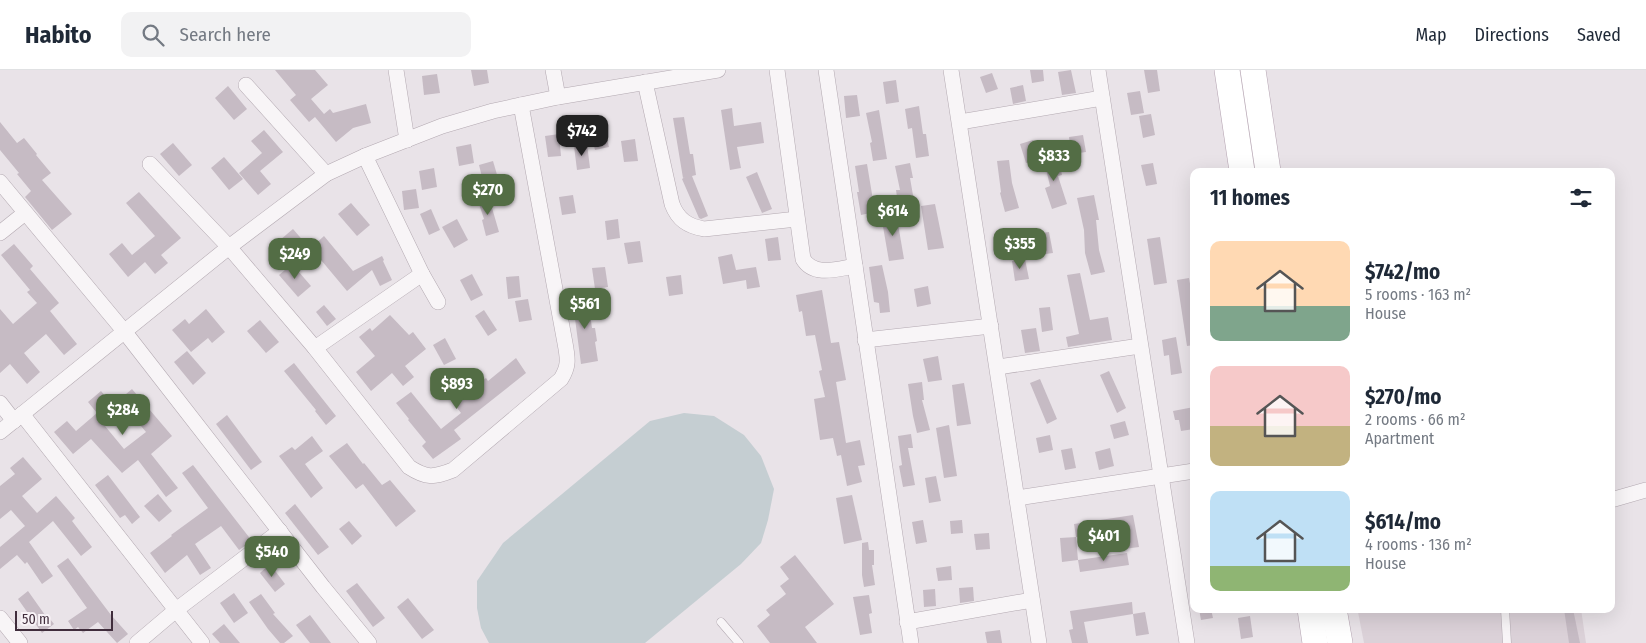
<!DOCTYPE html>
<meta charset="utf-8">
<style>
:root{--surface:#fff;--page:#f2f2f3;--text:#1f2937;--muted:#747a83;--line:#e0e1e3;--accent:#536d45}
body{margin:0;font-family:"Fira Sans Condensed",sans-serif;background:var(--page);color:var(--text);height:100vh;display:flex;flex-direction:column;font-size:19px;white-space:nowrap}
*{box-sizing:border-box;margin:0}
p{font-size:16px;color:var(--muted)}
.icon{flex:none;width:28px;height:28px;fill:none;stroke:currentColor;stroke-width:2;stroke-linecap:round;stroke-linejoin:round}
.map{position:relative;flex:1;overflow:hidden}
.panel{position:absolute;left:1190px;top:98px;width:425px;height:445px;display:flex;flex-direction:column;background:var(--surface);border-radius:10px;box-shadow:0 5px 20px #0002}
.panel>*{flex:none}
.scale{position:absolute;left:15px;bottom:12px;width:98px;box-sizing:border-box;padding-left:5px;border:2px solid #402d3c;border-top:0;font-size:14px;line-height:18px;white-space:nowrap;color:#402d3c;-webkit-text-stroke:4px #f7f2f6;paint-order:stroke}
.price{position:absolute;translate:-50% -42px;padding:0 11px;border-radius:10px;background:var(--accent);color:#fff;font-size:16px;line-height:32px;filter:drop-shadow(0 1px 2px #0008)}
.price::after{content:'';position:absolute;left:50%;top:30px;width:15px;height:11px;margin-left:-8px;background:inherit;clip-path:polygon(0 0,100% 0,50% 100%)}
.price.selected{background:#222;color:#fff}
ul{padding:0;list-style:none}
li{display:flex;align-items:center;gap:15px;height:125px;padding:0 20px}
li span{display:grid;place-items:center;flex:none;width:140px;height:100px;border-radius:10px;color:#555}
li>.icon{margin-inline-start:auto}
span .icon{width:60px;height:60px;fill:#fffc;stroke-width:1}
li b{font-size:21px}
h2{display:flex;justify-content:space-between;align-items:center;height:60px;padding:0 20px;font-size:21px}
header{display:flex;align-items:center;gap:30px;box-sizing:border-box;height:70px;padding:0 25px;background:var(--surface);border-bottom:1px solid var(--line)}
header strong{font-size:24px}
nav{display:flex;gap:28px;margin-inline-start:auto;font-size:18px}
.search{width:350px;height:45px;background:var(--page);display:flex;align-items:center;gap:12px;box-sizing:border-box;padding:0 18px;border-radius:10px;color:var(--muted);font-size:19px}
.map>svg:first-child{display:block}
.built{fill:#dbd1d8}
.green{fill:#c5ced2}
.building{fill:#c6bbc4;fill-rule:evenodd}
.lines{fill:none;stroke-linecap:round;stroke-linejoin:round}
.lane-casing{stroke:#b3a9b1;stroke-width:9}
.street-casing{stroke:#b3a9b1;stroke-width:16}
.primary-casing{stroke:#b4a3b1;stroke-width:26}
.lane{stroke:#f8f5f7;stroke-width:8}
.street{stroke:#f8f5f7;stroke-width:15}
.primary{stroke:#fff;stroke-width:25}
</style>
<header>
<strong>Habito</strong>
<div class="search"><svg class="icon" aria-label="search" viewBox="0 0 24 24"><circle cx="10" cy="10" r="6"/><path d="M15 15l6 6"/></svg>Search here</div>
<nav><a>Map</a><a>Directions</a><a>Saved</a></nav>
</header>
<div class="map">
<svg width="1646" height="573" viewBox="0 0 1646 573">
<rect width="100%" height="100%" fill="#e9e3e8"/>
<path class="built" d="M1368 539H1581L1586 573H1364L1358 542Z"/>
<path class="green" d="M684 343 714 346 744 365 761 386 774 419 768 450 761 473 741 494 645 573H489L481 558 477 538V511L503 473 650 351Z"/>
<g class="building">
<path d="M275 0H315L328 15 311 29 324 44 330 39 333 43 366 34 371 53 353 58 336 72 315 47 309 52 290 30 296 25Z"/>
<path d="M471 0H487L489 13 474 16Z"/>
<path d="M1030 0H1043L1044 11 1032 13Z"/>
<path d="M1071 0 1076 23 1062 25 1058 2Z"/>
<path d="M1144 0H1157L1160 21 1148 23Z"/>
<path d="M992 3 998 19 986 23 980 7Z"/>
<path d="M437 4 440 23 424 25 422 6Z"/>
<path d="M896 10 899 32 886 34 883 12Z"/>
<path d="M1023 15 1026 31 1013 34 1010 18Z"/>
<path d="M228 16 247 39 234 50 215 28Z"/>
<path d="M1140 21 1144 43 1131 45 1127 23Z"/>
<path d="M857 25 860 46 846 48 844 26Z"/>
<path d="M919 36 923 64H926L929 86 916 88 912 58 908 59 905 39Z"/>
<path d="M732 38 734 56 761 52 764 73 737 77 741 98 730 100 721 40Z"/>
<path d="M879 40 887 89 873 91 870 73 872 72 866 43Z"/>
<path d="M1151 44 1155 65 1143 68 1139 46Z"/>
<path d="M684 47 690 84H693L696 105 692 106 708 146 701 149 699 148 682 109 685 107 683 108 673 48Z"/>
<path d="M0 52 17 73 24 68 37 84 36 85 51 103 42 110 72 144 52 160 25 127 31 121 17 104 19 103 0 80Z"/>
<path d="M604 56 609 77 595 80 590 60Z"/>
<path d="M264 60 283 82 260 101 271 114 258 125 239 103 262 83 251 71Z"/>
<path d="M559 64 561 86 548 87 545 66Z"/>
<path d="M1083 65 1086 82 1071 84 1069 67Z"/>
<path d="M635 69 638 91 624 92 621 71Z"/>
<path d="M1033 70 1039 89 1026 93 1020 74Z"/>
<path d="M173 73 192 95 179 106 160 84Z"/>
<path d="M471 74 474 93 459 96 456 77Z"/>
<path d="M587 74 590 98 577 100 574 76Z"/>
<path d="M1050 84 1051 86 1058 85 1062 105 1058 106 1067 134 1052 139 1045 118 1050 116 1043 86Z"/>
<path d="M224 87 243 109 229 120 211 98Z"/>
<path d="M1009 90 1012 113 1019 138 1005 142 1000 123 1001 122 997 91Z"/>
<path d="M493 91 498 108 483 111 479 95Z"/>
<path d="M910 93 913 108H910L914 131 898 134 896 120H900L895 96Z"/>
<path d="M1153 93 1157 114 1146 116 1141 95Z"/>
<path d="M867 94 875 142 861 145 857 122H859L855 96Z"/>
<path d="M434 98 437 117 422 120 419 101Z"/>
<path d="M757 102 772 139 762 143 746 107Z"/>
<path d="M416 119 419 138 404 140 402 121Z"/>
<path d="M139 122 181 168 161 185 168 193 155 204 145 192 128 207 109 184 122 173 132 185 155 166 126 133Z"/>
<path d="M488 124 499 162 486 166 482 150 484 149 477 128Z"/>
<path d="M573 125 576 143 562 145 559 127Z"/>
<path d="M1094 125 1099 150H1096L1099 180 1105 202 1091 205 1085 183 1084 160 1077 128Z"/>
<path d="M351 133 370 155 357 166 338 144Z"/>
<path d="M935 134 944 178 928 180 921 136Z"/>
<path d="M431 139 440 160 429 165 420 144Z"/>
<path d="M896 142 904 189 889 191 881 145Z"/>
<path d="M457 149 468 170 454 178 442 157Z"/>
<path d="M618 149 620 168 607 170 605 151Z"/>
<path d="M293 159 312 181 298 192 280 170Z"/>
<path d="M1049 162 1053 183 1038 185 1034 164Z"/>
<path d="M324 166 353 201 382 186 384 190 383 191 392 210 380 216 372 200 347 221 311 178Z"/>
<path d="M778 167 781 190 768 191 765 169Z"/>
<path d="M1160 167 1167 213 1154 215 1147 169Z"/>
<path d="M640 171 643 192 628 194 624 173Z"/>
<path d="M14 174 33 196 30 199 59 233 50 241 77 274 64 285 46 264 24 283 40 302 27 314 10 294 0 303V239L13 254 37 233 27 222 30 220 1 185Z"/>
<path d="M732 184 736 200 756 197 760 217 747 219 746 210 723 214 718 187Z"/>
<path d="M1025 189 1029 209 1015 211 1012 191Z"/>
<path d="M292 194 311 216 298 227 279 205Z"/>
<path d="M882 195 888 222 890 242 880 243 879 233 874 232 869 197Z"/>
<path d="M605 197 608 217 595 219 592 198Z"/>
<path d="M1080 203 1090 250 1108 247 1112 270 1068 277 1066 267 1079 264 1067 205Z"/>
<path d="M472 204 483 225 471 231 460 210Z"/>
<path d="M681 205 683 224 669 226 666 207Z"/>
<path d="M519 206 521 227 508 229 506 207Z"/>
<path d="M1189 208 1194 237V275L1187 276 1177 210Z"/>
<path d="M928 216 931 234 917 237 914 219Z"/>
<path d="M822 220 831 273 839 272 846 310 836 312 846 373 860 370 865 395 858 396 862 412 847 416 841 385 837 386 833 368 820 370 814 329 825 327 819 301 822 300 815 265 806 266 802 241 799 242 796 225Z"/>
<path d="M587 224 592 258H595L597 271 595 272 598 291 581 294 572 226Z"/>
<path d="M528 229 532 250 519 252 515 231Z"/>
<path d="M324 235 336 249 327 256 316 242Z"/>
<path d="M1050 237 1053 260 1042 262 1039 238Z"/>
<path d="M206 239 225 262 212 273 208 268 191 282 172 260 185 249 189 254Z"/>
<path d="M484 240 497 260 488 266 475 246Z"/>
<path d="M390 245 409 265 413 262 426 279 405 296 414 307 403 316 392 303 371 321 356 302 375 286 359 267 370 258 372 261Z"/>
<path d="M260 250 279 272 266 283 247 261Z"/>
<path d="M1036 258 1040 281 1025 283 1021 260Z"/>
<path d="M1176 267 1182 303 1171 305 1169 285 1164 286 1162 270Z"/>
<path d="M445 268 456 289 444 295 433 275Z"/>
<path d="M187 281 206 303 193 315 174 292Z"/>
<path d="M938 286 942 310 928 312 923 289Z"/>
<path d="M516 288 526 303 454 360 461 369 433 389 422 376 426 372 408 350 409 349 396 333 411 322 441 359 461 343 454 334 476 318 475 316 486 308 488 311Z"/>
<path d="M294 293 336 346 326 355 315 341 316 340 284 301Z"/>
<path d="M1109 301 1126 338 1117 343 1100 305Z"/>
<path d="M1040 309 1057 349 1047 354 1030 313Z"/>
<path d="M922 312 924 330H922L930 360 917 363 913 346 908 314Z"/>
<path d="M964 313 971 354 957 356 952 315Z"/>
<path d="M132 319 172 366 151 384 178 418 166 427 138 390 122 403 91 369 73 384 54 362 67 351 76 361 97 343 88 332 101 321 113 335ZM126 338 146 362 124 379 105 356Z"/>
<path d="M1194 337V359L1181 361 1179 350H1175L1173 341Z"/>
<path d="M227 345 262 392 251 400 216 354Z"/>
<path d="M1125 351 1129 365 1114 369 1110 355Z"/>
<path d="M949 355 957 406 944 408 936 358Z"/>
<path d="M911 364 913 378H908L915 415 903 417 899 396 902 395 898 366Z"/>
<path d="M1050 365 1053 380 1039 383 1036 368Z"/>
<path d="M312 366 323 381 305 394 323 418 311 428 279 386 292 377 295 380Z"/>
<path d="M347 373 363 394 364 393 382 415 390 410 416 441 396 457 363 414 356 419 329 386Z"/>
<path d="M1072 378 1076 398 1065 400 1061 380Z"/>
<path d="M1110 378 1114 396 1099 400 1095 382Z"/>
<path d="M23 387 42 409 22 426 37 443 56 426 75 448 72 451 92 477 81 486 53 451 29 472 53 506 42 514 27 492 25 494 17 485 0 499V477L25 456 11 440 0 449V416L15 404 10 398Z"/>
<path d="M193 395 252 471 239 480 221 456 195 474 211 498 200 505 187 485 165 503 150 483 172 466 171 465 208 438 182 403Z"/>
<path d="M108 405 140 447 132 454 125 445 120 448 95 415Z"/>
<path d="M936 406 941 431 929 433 925 408Z"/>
<path d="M158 424 172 441 159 452 144 436Z"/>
<path d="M852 425 862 470 844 474 836 428Z"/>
<path d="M295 434 329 477 318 485 285 443Z"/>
<path d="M1133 445 1139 477 1124 479 1121 460 1076 467 1074 454Z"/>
<path d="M923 450 927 472 916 474 912 452Z"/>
<path d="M962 450 963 463 951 464 950 451Z"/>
<path d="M349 451 362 466 352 475 339 459Z"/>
<path d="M989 463 990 479 976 480 974 464Z"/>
<path d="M1076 467 1078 490 1062 492 1060 468Z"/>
<path d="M868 472 869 480H874V495H872L875 515 864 517 862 505V473Z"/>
<path d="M1127 483 1129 495 1080 502 1078 490Z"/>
<path d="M795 485 834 534 805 557 817 573H770L757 556 770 545 766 540 786 524 780 516 789 509 780 497Z"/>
<path d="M68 488 111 545 128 564 117 573 98 552 83 563 78 557 74 560 68 551 87 538 57 496Z"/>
<path d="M270 494 285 514 275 522 260 503Z"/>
<path d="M951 496 952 510 938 511 936 498Z"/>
<path d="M357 513 385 548 373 557 346 521Z"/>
<path d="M973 517 974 531 960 533 959 518Z"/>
<path d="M935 519 936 536 924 537 923 520Z"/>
<path d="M28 521 45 545 46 544 54 554 42 563 18 529Z"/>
<path d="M234 523 248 543 234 553 220 533Z"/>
<path d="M261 524 275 543 273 544 293 566 284 573H280L268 559 249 532Z"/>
<path d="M869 525 872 543 869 544 872 563 860 565 853 527Z"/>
<path d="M408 528 434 560 422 569 397 537Z"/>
<path d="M1132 532 1133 544 1084 552 1088 573H1072L1069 560 1073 559 1070 541Z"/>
<path d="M1199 539H1211L1213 548 1201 550Z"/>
<path d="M1564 539H1573L1580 573H1569Z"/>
<path d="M1145 542 1149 564 1136 566 1133 544Z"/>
<path d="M310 545 331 573H310L296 555Z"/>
<path d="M1250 546 1253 567 1241 569 1238 548Z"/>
<path d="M224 554 240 573H220L212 564Z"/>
<path d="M1000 560 1002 573H987L985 562Z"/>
</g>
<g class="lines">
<defs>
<g id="lane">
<path d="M1505 539 1507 573"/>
<path d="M721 552 739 573"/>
</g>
<g id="street">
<path d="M396 0 407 70"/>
<path d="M553 0 558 27"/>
<path d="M777 0 803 189C814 207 837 199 855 196"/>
<path d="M826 0 911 573"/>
<path d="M951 0 1039 573"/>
<path d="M1098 0 1187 573"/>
<path d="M645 12 672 134C678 150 688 156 704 159L797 149"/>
<path d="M246 15 326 104"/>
<path d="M960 52 1102 28"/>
<path d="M365 86 422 204 438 232"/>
<path d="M150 94 229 177 315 278 409 397C426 408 433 408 453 400L561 309C569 296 568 289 565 273L521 35"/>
<path d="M0 112 124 261 323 517 369 573"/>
<path d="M0 163 25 143"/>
<path d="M865 270 991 256"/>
<path d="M315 278 422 204"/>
<path d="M998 297 1140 276"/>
<path d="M0 333 14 351"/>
<path d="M22 344 202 573"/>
<path d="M0 362 229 177 326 104 365 86 442 56 493 41 558 27 718 0"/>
<path d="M1017 428 1194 401"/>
<path d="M1611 430 1646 420"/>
<path d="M0 548 20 573"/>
<path d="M907 552 1032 530"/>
<path d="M137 573 176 540 280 461"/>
</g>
<g id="primary">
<path d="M1227 0 1242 101"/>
<path d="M1253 0 1268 101"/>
<path d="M1310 539 1315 573"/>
<path d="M1334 539 1340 573"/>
</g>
</defs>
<use href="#lane" class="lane-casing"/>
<use href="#street" class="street-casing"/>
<use href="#primary" class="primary-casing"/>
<use href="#lane" class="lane"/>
<use href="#street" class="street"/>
<use href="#primary" class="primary"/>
</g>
</svg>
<div class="scale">50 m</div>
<b class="price selected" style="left:582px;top:87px">$742</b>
<b class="price" style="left:1054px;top:112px">$833</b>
<b class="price" style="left:488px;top:146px">$270</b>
<b class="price" style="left:893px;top:167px">$614</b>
<b class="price" style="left:1020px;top:200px">$355</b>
<b class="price" style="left:295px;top:210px">$249</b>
<b class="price" style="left:585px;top:260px">$561</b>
<b class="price" style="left:457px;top:340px">$893</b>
<b class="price" style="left:123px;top:366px">$284</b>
<b class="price" style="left:1104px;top:492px">$401</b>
<b class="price" style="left:272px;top:508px">$540</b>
<section class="panel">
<h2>11 homes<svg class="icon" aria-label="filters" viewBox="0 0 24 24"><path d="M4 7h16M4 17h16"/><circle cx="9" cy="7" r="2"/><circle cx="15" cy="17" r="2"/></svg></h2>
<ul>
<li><span style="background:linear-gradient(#ffd9b3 65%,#7fa58c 0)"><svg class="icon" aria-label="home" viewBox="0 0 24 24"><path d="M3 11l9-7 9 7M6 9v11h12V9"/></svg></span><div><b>$742/mo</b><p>5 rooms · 163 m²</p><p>House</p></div></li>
<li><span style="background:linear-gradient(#f6c9c9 60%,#c2b280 0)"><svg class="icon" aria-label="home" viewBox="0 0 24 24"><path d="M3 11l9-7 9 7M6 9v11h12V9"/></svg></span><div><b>$270/mo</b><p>2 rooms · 66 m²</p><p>Apartment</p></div></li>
<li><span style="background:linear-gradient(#bfe0f5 75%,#8fb573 0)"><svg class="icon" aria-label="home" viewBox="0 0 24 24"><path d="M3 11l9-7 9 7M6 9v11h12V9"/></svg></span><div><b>$614/mo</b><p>4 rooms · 136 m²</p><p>House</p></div></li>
</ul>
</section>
</div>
